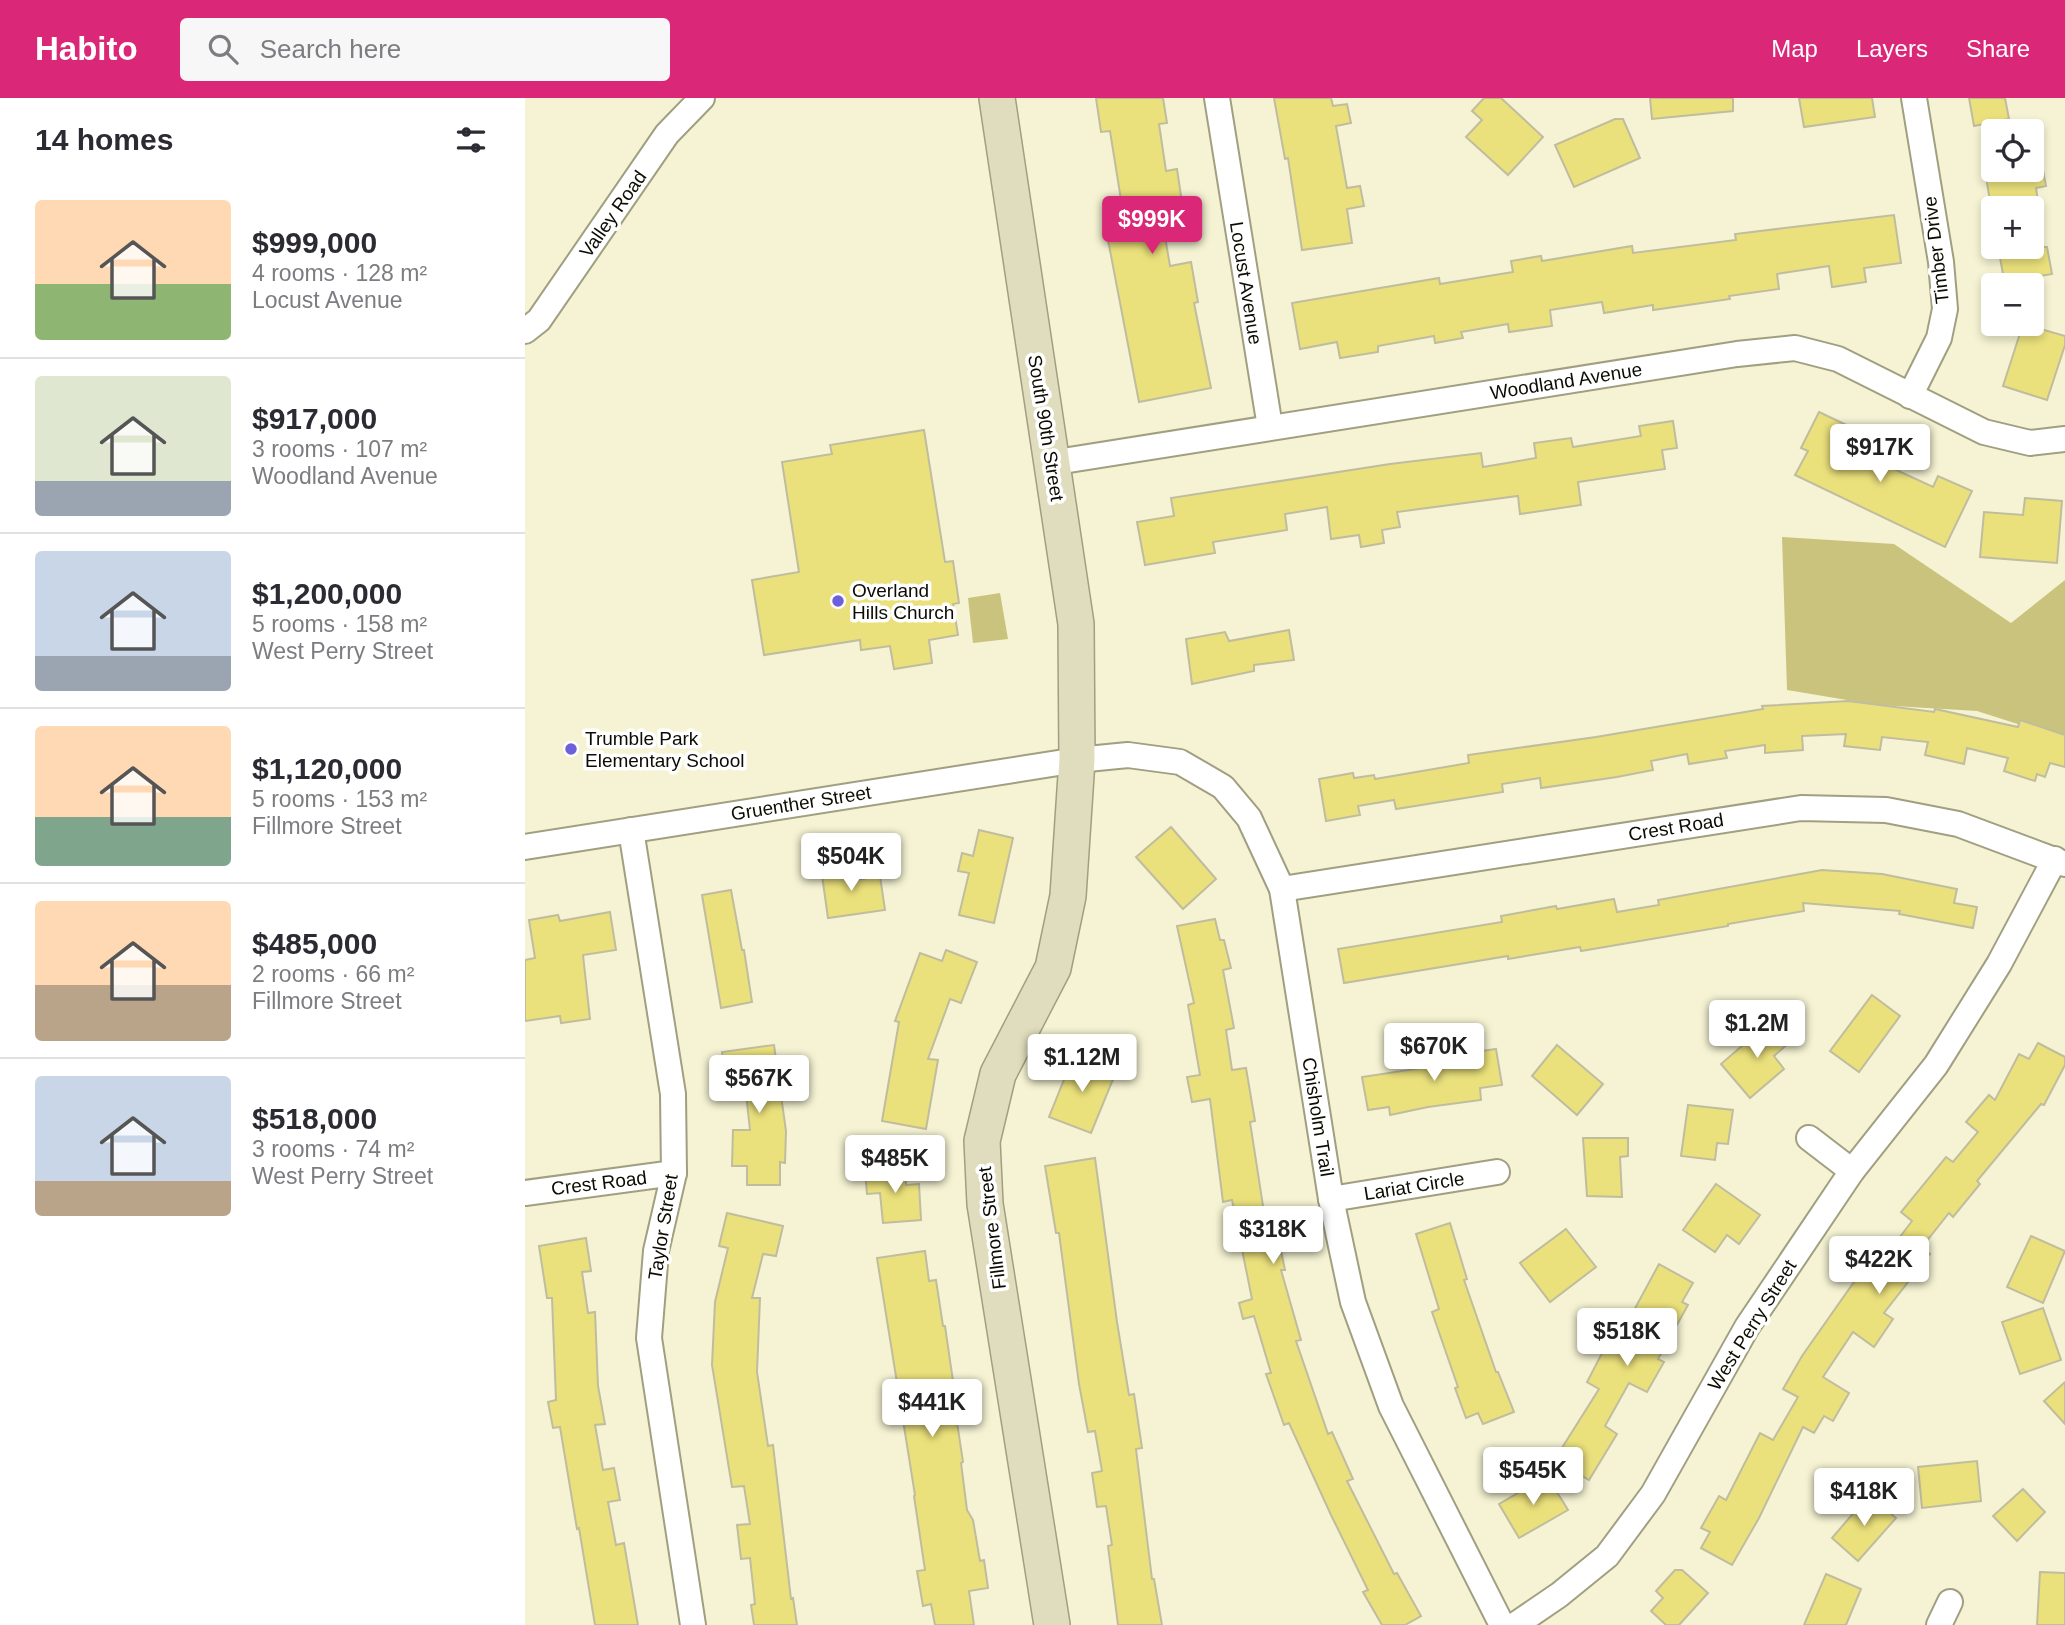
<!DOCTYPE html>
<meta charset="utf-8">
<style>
:root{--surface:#fff;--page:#f7f7f7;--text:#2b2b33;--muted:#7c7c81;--line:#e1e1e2;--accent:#db2777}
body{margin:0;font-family:Arial,sans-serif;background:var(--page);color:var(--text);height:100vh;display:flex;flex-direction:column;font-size:26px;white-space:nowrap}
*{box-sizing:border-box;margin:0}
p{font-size:23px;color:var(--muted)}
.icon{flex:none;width:38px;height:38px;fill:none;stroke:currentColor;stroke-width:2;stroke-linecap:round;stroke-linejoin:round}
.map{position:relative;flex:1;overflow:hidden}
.details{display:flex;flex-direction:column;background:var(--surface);width:525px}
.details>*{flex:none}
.controls{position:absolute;left:1456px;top:21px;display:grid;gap:14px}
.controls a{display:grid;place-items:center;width:63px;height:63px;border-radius:7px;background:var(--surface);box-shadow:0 4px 10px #0003;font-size:35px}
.price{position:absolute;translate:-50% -60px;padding:0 16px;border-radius:7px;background:#fff;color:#222;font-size:23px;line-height:46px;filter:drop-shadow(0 2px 4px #0008)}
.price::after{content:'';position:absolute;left:50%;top:42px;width:21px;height:16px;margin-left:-10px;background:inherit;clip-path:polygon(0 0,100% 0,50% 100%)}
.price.selected{background:var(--accent);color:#fff}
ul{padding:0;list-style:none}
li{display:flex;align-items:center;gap:21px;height:175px;padding:0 35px}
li+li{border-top:2px solid var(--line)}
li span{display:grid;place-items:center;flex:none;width:196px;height:140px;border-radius:7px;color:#555}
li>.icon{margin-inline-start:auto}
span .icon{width:84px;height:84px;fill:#fffc;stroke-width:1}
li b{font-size:30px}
h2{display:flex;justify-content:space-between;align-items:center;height:84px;padding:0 35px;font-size:30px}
header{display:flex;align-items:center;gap:42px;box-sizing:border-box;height:98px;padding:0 35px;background:var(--accent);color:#fff}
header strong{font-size:33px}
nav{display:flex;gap:38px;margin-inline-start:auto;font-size:24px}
.search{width:490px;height:63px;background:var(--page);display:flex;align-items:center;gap:18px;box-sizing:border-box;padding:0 24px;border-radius:7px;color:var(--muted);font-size:26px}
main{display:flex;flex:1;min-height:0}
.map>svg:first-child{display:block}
.green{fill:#cac37d}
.building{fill:#ebe17c;stroke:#bfbd9e;stroke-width:2}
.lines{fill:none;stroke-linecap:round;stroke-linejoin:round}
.street-casing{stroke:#a19f81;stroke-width:28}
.secondary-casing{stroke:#a19f81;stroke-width:38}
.street{stroke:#fff;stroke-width:24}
.secondary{stroke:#e0ddbe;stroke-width:35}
.poi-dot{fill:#6d61db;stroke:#fff;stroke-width:2.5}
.labels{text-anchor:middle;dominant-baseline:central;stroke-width:7;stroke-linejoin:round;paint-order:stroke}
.street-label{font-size:19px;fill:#0d0c03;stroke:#fff}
.poi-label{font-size:19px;fill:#0d0c03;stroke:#fff;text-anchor:start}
</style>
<header>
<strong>Habito</strong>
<div class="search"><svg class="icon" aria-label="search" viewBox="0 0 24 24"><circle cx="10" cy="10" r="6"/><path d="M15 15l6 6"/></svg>Search here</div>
<nav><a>Map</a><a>Layers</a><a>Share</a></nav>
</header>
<main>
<section class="details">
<h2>14 homes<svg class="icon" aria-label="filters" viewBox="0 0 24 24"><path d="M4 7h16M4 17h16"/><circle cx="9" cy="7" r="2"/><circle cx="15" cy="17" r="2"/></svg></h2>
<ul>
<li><span style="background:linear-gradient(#ffd9b3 60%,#8fb573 0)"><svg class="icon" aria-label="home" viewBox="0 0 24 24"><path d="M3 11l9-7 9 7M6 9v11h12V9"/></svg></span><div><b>$999,000</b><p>4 rooms · 128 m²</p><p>Locust Avenue</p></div></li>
<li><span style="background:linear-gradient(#dfe7d0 75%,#9aa5b1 0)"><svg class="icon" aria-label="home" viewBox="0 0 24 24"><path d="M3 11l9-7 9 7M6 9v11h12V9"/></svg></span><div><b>$917,000</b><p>3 rooms · 107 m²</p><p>Woodland Avenue</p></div></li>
<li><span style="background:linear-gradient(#c9d6e8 75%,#9aa5b1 0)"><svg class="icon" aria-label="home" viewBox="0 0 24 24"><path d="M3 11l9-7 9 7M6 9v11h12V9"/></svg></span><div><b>$1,200,000</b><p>5 rooms · 158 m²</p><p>West Perry Street</p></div></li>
<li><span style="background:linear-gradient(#ffd9b3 65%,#7fa58c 0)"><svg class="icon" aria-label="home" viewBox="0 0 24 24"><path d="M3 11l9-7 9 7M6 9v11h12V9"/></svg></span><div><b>$1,120,000</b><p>5 rooms · 153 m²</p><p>Fillmore Street</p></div></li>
<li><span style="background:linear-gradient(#ffd9b3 60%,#b9a48a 0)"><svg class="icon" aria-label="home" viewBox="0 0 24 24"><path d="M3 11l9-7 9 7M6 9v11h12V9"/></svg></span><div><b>$485,000</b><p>2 rooms · 66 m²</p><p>Fillmore Street</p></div></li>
<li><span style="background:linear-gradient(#c9d6e8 75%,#b9a48a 0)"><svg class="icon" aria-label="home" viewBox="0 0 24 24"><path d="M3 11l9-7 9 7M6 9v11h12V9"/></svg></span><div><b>$518,000</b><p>3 rooms · 74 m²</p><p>West Perry Street</p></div></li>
</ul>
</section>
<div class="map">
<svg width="1540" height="1527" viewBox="0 0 1540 1527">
<rect width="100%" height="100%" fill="#f5f3d3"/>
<g class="green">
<path d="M1257 439 1369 446 1486 525 1540 482V641L1452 613 1352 607 1262 592Z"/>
<path d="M475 495 483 541 448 545 443 500Z"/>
</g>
<g class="building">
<path d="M571 0H638L642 25 634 26 641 73 652 71 658 111 636 115 645 168 666 164 673 204 669 205 686 290 614 304 583 142 602 139 585 33 576 34Z"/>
<path d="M749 0H806L808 8 822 6 826 25 811 28 822 90 835 88 839 108 822 111 827 145 777 152 763 60 760 61Z"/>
<path d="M959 0H976L1018 39 983 77 941 39 957 22 947 13Z"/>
<path d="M1125 0H1208V13L1127 21Z"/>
<path d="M1274 0H1347L1350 19 1279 29Z"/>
<path d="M1444 0H1480L1484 21 1449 28Z"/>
<path d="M1090 21H1098L1115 60 1049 89 1030 47Z"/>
<path d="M1460 72H1518L1521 88 1511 90 1514 110H1466Z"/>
<path d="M1369 117 1376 165 1339 170 1341 184 1307 189 1304 168 1252 176 1254 191 1204 198 1205 201 1128 212V207L1079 215 1077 204 1025 212 1027 228 984 234 983 226 936 234 938 240 910 245 909 238 853 248V254L815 260 812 244 775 251 767 205 914 180 915 186 988 174 986 163 1016 158 1017 163 1107 148 1108 155 1211 142 1210 136Z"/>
<path d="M1473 149H1522L1527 176 1510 179 1511 187H1480Z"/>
<path d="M1498 226 1540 238V247L1522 302 1478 288Z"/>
<path d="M1294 314 1330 331 1322 347 1354 364 1408 389 1413 378 1447 393 1420 449 1270 377 1283 353 1276 350Z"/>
<path d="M1148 323 1152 350 1137 352 1140 371 1053 384 1056 407 995 416 993 398 872 414 875 429 857 432 859 445 836 449 834 437 806 441 802 409 760 416 762 432 688 444 690 455 620 467 612 424 649 418 646 400 865 366 956 355 958 369 1011 360 1009 345 1046 340 1048 349 1116 338 1114 328Z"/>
<path d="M399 332 420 464 428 463 434 505 428 506 433 537 404 542 407 565 369 571 365 548 336 552 335 542 239 557 227 482 274 474 257 364 307 356 305 347Z"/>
<path d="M1500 400 1537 403 1532 465 1455 459 1459 414 1498 417Z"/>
<path d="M764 532 769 562 729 567V573L667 586 661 541 700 534 704 543Z"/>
<path d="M1323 603 1409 614 1410 611 1493 629 1495 622 1540 637V669L1525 665 1520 679 1512 676 1510 683 1479 673 1483 660 1442 650 1439 666 1400 657 1403 644 1357 639 1355 652 1319 648 1321 636 1277 638 1278 652 1240 655V647L1200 653 1202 660 1164 666 1162 656 1126 663 1128 672 1092 679 1016 690 1015 680 977 686 978 694 871 711 869 702 833 708 835 717 801 723 794 681 828 675 829 680 849 677 850 681 944 665 943 657 1071 639 1238 611 1237 608Z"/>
<path d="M646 729 691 781 658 811 611 759Z"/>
<path d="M454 732 488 740 469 825 434 817 444 775 433 773 437 755 448 758Z"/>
<path d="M321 766 324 783 355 778 360 812 303 820 296 770Z"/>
<path d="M1297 772 1357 776 1432 791 1429 805 1452 809 1448 830 1374 816 1375 813 1278 805 1279 813 1203 826V828L1056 853 1055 849 983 861V858L819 885 813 851 977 824 976 818 1031 808 1032 811 1089 801 1092 814 1134 807 1133 802Z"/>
<path d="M206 792 217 852H219L227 904 196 910 177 797Z"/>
<path d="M85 814 91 852 58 857 65 921 36 925 35 918 0 923V862L10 860 4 822 33 817 35 823Z"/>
<path d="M690 821 695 842H699L706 870 698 872 709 930 701 932 707 972 721 970 730 1023 725 1024 740 1121 749 1119 760 1172H756L776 1242 771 1243 803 1336 807 1334 828 1381 822 1383 869 1476 872 1475 896 1518 880 1527H857L838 1494 843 1492 806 1417 764 1325 759 1327 741 1276 746 1275 729 1218 718 1221 714 1205 727 1201 707 1102 698 1104 685 1001 667 1004 662 979 675 977 663 907 669 905 652 828Z"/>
<path d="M421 852 452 864 436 905 425 901 403 961 413 962 401 1031 357 1023 374 924 370 923 395 855 417 863Z"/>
<path d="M1347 897 1375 918 1334 974 1305 953Z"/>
<path d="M1247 922 1265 944 1249 958 1259 971 1225 1000 1196 966Z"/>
<path d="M1513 945 1540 959V967L1519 1007 1516 1006 1452 1083 1455 1086 1428 1119 1424 1115 1397 1149 1405 1156 1359 1215 1368 1221 1349 1249 1328 1234 1298 1279 1324 1295 1308 1323 1299 1318 1289 1335 1278 1329 1234 1420 1207 1467 1176 1450 1185 1434 1176 1430 1194 1398 1201 1402 1235 1335 1248 1342 1273 1299 1258 1291 1277 1258 1331 1181 1329 1179 1356 1144 1365 1152 1387 1123 1376 1114 1421 1059 1428 1064 1453 1034 1441 1024 1464 997 1470 1002 1494 956 1504 961Z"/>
<path d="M249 947 261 1033 260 1065 255 1064V1087H222V1068H207L208 1032H225L219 977 200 979 197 954Z"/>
<path d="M1032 947 1078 986 1052 1017 1007 978Z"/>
<path d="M971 951 977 987 955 990 956 1002 903 1009 865 1017 864 1009 843 1012 837 979 917 967 916 959Z"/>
<path d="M549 957 591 974 566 1035 524 1019Z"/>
<path d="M1163 1007 1208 1012 1203 1046 1192 1045 1190 1062 1156 1058Z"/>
<path d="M1058 1040H1103V1058L1095 1059 1097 1099 1062 1098Z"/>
<path d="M570 1060 592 1224 604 1297 609 1296 617 1350 611 1351 627 1481H629L637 1527H593L583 1448 587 1447 581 1408 572 1409 567 1375 577 1373 570 1333 563 1334 554 1286 534 1135H531L520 1068Z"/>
<path d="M380 1070 381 1087 394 1086 396 1122 358 1125 355 1095 342 1096 340 1072Z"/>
<path d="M1191 1086 1235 1117 1214 1146 1202 1137 1190 1154 1158 1132Z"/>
<path d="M202 1115 258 1128 251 1158 238 1156 227 1200H235L232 1274 243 1348 248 1347 266 1501 268 1500 272 1527H229L226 1507 230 1506 225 1460 216 1461 212 1427 225 1426 219 1388 207 1389 187 1267 190 1204 203 1150 194 1148Z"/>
<path d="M925 1125 942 1181 939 1182 971 1274H973L989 1314 958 1326 953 1315 941 1320 930 1290 933 1289 907 1214 914 1211 891 1136Z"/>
<path d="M1041 1131 1071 1169 1025 1204 995 1165Z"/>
<path d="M1506 1138 1540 1153 1518 1205 1482 1189Z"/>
<path d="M61 1140 66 1173 57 1174 63 1215 70 1214 73 1288 80 1326 70 1327 78 1372 89 1370 95 1402 83 1404 91 1447 99 1445 113 1527H70L54 1430 52 1431 35 1329 28 1330 23 1304 31 1302 27 1200H22L14 1148Z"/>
<path d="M400 1153 404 1183 411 1182 418 1228H420L429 1290 427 1291 438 1364 436 1365 442 1412 448 1422 455 1463 459 1462 463 1490 444 1493 449 1527H410L406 1506 398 1508 392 1473 400 1472 389 1398 390 1397 352 1160Z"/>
<path d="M1134 1166 1168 1185 1157 1204 1163 1207 1133 1261 1139 1264 1122 1294 1104 1285 1080 1328 1092 1336 1064 1382 1030 1361 1074 1291 1062 1284 1087 1236 1094 1240Z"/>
<path d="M1518 1210 1536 1262 1495 1276 1477 1224Z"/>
<path d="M1540 1284V1326L1519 1303Z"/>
<path d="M1452 1363 1456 1403 1397 1410 1393 1369Z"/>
<path d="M1022 1378 1043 1412 994 1440 974 1406Z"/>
<path d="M1498 1391 1520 1414 1492 1443 1468 1418Z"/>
<path d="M1344 1397 1371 1420 1333 1463 1307 1440Z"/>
<path d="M1150 1472H1157L1183 1495 1154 1527H1141L1126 1513 1138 1500 1131 1493Z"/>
<path d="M1515 1474 1540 1475V1527H1512Z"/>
<path d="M1301 1476 1336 1491 1321 1527H1279Z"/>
</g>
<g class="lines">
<defs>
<g id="street">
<path d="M692 0 745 329"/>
<path d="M0 233 14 222 142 36 177 0"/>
<path d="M1385 298 1414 240 1420 211 1416 164 1389 0"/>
<path d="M525 365 1212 256 1270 250 1313 261 1459 334 1505 345 1540 341"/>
<path d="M106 732 148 996 149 1075 131 1153 124 1240 168 1527"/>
<path d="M0 749 552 662 603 657 655 664 698 689 724 720 757 791 806 1101 828 1204 866 1308 977 1527"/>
<path d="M757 791 1276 710 1361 712 1433 726 1540 766"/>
<path d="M1284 1040 1327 1073"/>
<path d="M0 1095 149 1075"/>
<path d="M806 1101 972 1074"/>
<path d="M990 1527 1034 1497 1082 1458 1128 1396 1222 1229 1327 1073 1411 967 1474 866 1530 761"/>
<path d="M1414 1527 1425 1504"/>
</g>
<path id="secondary" d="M472 0 551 526 552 662 543 798 528 870 473 976 457 1043 460 1106 527 1527"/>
</defs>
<use href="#street" class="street-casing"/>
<use href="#secondary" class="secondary-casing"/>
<use href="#street" class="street"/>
<use href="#secondary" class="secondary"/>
</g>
<g class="poi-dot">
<circle cx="313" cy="503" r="7"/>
<circle cx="46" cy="651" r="7"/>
</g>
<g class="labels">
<g class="street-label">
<text transform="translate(88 116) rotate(-55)">Valley Road</text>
<text transform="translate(1411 152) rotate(-97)">Timber Drive</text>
<text transform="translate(721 185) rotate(81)">Locust Avenue</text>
<text transform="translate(1041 283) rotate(-9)">Woodland Avenue</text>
<text transform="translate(521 330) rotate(81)">South 90th Street</text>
<text transform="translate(276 705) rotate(-9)">Gruenther Street</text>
<text transform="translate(1151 729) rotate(-9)">Crest Road</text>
<text transform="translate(793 1019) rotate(81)">Chisholm Trail</text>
<text transform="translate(74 1085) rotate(-7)">Crest Road</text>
<text transform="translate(889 1088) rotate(-9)">Lariat Circle</text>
<text transform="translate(138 1129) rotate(-81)">Taylor Street</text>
<text transform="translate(467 1130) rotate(-97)">Fillmore Street</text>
<text transform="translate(1227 1227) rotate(-58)">West Perry Street</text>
</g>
<g class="poi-label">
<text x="327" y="492">Overland<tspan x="327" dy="22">Hills Church</tspan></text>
<text x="60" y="640">Trumble Park<tspan x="60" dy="22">Elementary School</tspan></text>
</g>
</g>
</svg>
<div class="controls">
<a><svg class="icon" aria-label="locate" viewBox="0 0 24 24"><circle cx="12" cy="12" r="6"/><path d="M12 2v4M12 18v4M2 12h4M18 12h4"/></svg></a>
<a>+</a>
<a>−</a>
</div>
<b class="price selected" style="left:627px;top:158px">$999K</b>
<b class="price" style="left:1355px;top:386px">$917K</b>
<b class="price" style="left:326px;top:795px">$504K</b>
<b class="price" style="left:1232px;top:962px">$1.2M</b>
<b class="price" style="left:909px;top:985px">$670K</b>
<b class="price" style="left:557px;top:996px">$1.12M</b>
<b class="price" style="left:234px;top:1017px">$567K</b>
<b class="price" style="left:370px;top:1097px">$485K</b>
<b class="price" style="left:748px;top:1168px">$318K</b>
<b class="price" style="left:1354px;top:1198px">$422K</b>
<b class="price" style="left:1102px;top:1270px">$518K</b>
<b class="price" style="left:407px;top:1341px">$441K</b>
<b class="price" style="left:1008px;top:1409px">$545K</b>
<b class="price" style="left:1339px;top:1430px">$418K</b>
</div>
</main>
